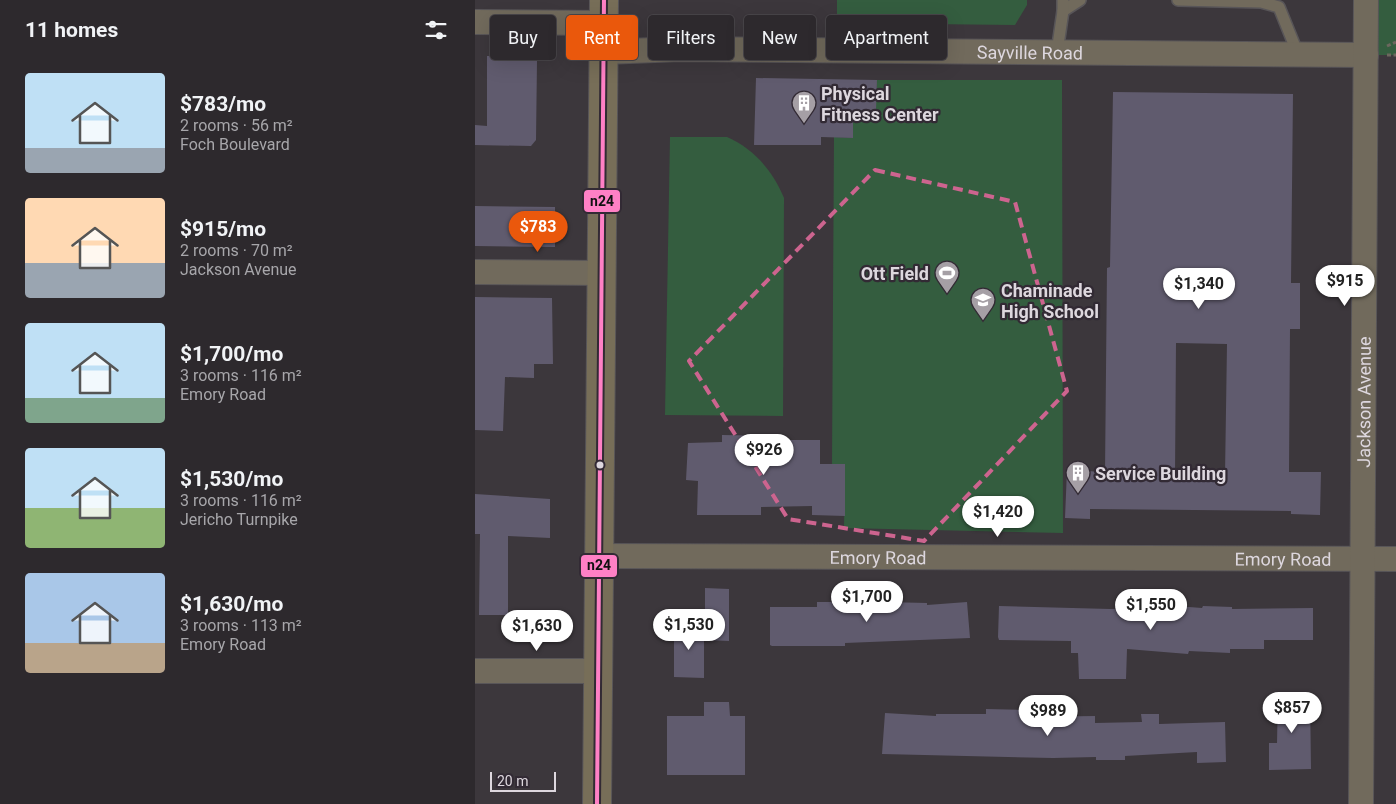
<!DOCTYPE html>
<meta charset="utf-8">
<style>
:root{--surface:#2d292d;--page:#393539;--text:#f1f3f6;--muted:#a7a6aa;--line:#484549;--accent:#ea580c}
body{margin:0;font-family:Roboto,sans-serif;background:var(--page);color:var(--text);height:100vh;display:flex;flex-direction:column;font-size:19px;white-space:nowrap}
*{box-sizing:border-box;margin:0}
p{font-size:16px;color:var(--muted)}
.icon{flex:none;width:28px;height:28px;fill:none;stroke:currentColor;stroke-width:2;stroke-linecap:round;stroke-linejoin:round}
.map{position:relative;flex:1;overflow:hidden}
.sheet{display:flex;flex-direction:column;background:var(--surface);width:475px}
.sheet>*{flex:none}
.banner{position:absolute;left:15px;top:15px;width:475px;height:45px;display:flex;gap:10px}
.scale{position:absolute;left:15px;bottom:12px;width:66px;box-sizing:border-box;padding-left:5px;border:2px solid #ddd7de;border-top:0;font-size:14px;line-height:18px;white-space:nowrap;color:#ddd7de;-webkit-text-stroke:4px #322a34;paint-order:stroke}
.price{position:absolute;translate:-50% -42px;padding:0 11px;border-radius:18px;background:#fff;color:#222;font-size:16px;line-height:32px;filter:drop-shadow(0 1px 2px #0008)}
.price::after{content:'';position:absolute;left:50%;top:30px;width:15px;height:11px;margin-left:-8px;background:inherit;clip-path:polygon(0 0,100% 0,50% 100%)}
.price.active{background:var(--accent);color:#fff}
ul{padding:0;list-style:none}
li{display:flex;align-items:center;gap:15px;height:125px;padding:0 25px}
li span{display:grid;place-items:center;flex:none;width:140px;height:100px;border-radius:5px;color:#555}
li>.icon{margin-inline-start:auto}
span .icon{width:60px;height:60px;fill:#fffc;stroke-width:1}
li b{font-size:21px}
h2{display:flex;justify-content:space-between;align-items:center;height:60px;padding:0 25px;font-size:21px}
.tag{padding:0 18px;border-radius:5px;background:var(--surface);box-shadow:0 5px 20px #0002,0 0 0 1px var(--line);font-size:18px;line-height:45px}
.tag.active{background:var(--accent);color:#fff}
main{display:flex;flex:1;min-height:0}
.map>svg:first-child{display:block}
.green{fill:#345d3f}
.building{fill:#605b6e;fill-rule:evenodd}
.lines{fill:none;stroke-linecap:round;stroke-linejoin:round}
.service-casing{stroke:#585558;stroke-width:14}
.minor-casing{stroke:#585558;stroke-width:26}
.primary-casing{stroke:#585558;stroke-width:30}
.path{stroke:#6c675e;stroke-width:3;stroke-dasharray:4 2.5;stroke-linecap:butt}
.service{stroke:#716a5c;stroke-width:11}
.minor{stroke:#716a5c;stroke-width:24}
.primary{stroke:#776e58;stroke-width:28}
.bus-1-casing{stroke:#322a34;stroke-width:8}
.bus-1{stroke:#ff80c5;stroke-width:4}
.marked{fill:none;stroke:#cd648f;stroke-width:4;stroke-dasharray:10 6;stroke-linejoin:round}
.bus-dot{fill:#ddd7de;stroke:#322a34;stroke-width:2}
.labels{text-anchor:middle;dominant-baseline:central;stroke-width:4.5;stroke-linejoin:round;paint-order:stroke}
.street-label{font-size:18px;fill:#ddd7de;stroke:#322a34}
.poi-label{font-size:18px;font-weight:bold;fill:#ddd7de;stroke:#322a34;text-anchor:start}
.line-badge{stroke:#322a34;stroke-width:2}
.pale-badge-label{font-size:14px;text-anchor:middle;font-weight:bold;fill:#111}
</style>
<main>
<section class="sheet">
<h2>11 homes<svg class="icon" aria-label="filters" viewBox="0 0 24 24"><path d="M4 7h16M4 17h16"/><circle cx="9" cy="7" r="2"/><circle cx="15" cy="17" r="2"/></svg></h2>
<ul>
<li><span style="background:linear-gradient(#bfe0f5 75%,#9aa5b1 0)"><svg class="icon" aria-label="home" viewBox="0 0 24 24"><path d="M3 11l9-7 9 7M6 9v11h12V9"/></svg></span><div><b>$783/mo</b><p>2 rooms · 56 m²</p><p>Foch Boulevard</p></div></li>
<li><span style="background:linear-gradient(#ffd9b3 65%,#9aa5b1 0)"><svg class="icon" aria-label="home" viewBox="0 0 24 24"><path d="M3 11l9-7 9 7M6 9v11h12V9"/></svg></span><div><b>$915/mo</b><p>2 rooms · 70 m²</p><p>Jackson Avenue</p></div></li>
<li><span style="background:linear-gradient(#bfe0f5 75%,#7fa58c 0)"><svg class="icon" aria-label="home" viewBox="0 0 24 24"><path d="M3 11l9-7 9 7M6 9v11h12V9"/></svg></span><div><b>$1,700/mo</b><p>3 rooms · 116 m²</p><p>Emory Road</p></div></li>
<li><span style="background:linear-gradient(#bfe0f5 60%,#8fb573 0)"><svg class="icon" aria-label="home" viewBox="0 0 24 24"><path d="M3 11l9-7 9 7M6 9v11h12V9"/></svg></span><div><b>$1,530/mo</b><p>3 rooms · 116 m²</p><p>Jericho Turnpike</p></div></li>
<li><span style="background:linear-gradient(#a9c7e8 70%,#b9a48a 0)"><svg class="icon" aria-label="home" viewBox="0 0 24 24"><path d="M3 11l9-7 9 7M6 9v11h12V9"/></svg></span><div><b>$1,630/mo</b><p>3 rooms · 113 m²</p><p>Emory Road</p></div></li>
</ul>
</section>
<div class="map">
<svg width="921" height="804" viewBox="0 0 921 804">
<rect width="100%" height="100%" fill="#3c373c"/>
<g class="green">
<path d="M362 0H552V5L540 25 362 23Z"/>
<rect x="891" y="0" width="30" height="55"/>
<path d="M402 80H587L588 533 369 528 370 464H357L359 137 378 138V110L400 111Z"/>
<path d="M195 137H252C278 148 298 171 309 198L308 416 190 415Z"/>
</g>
<g class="building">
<path d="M57 55 62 61 61 140 56 146 0 145V125L12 126V56Z"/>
<path d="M281 78 402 80 401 111 378 110V138L346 137V145H279Z"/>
<path d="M638 92 818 94 816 283H825V329H815L814 472H846L845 515 816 514V511L615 509V519L590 518 592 470 630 472 632 268 635 267ZM701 343 752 344 750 475H700Z"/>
<path d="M0 206 80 207V247L0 246Z"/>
<path d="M0 297 77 298 78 364H59V378L30 377 28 431 0 430Z"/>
<path d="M247 435 311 436 310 440H345V464H370V516L337 515V506L286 507V515H222L223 481 211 480 213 443 247 442Z"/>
<path d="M0 494 75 499V538L33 536V615H4L5 534H0Z"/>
<path d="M230 588 254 589V641L230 640Z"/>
<path d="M342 602H369V604L410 602 452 603V605L492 602 495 638 370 643V646H297L295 645V607H342Z"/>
<path d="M688 605 727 608 728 606 757 607V609L838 608V640H789V649H755V653L714 651 713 654 652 649 651 679H604L603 653H596V641L524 640 523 637 524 606 635 609 687 608Z"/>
<path d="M199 625 229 626V678L199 677Z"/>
<path d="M803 693H835L836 769 794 770V743H802Z"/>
<path d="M229 702H254L255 716H270V775H192V716H229Z"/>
<path d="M511 709 550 710V717L620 716V723L667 722 666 714H684V724L750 722 751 762 722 763V752L650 756V760H621V757L578 758 407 754 410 713 461 716V714H511Z"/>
</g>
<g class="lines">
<defs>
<g id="service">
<path d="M703 0 786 2 804 7 823 54"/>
<path d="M588 11 605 0"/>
<path d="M582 52 588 11V0"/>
</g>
<g id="minor">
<path d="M0 22 129 23"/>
<path id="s1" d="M129 52 205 49 891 55"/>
<path d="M0 272 127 273"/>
<path id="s2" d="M124 556 921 559"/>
<path d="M0 671H123"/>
<path id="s3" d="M886 804 891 0"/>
</g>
<path id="primary" d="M122 804 129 0"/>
</defs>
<use href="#service" class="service-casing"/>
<use href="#minor" class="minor-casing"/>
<use href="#primary" class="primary-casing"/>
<g class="path">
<path d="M912 46 921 42"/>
<path d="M912 55H921"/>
</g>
<use href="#service" class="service"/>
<use href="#minor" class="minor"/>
<use href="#primary" class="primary"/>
<defs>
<path id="bus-1" d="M122 804 129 0"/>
</defs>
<use href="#bus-1" class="bus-1-casing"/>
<use href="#bus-1" class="bus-1"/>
</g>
<path class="marked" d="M400 170 540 202 592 391 449 541 313 519 214 361Z"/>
<defs>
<symbol id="building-pin" viewBox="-11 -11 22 30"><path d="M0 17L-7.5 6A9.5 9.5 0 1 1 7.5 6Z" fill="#a59fa5" stroke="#322a34"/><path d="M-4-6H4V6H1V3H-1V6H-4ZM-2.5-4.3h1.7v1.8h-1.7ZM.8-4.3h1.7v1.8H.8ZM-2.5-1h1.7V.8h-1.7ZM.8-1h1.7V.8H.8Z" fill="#fff"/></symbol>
<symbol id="stadium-pin" viewBox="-11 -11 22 30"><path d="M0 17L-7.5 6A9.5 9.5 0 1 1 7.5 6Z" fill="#a59fa5" stroke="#322a34"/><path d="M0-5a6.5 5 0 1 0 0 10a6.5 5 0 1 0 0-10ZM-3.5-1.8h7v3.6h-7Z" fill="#fff"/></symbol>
<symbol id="school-pin" viewBox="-11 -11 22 30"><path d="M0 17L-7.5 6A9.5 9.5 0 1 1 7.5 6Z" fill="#a59fa5" stroke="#322a34"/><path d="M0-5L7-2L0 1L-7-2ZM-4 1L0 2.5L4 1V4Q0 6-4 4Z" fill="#fff"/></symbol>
</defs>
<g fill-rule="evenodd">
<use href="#building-pin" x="315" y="89" width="28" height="38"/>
<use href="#stadium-pin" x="458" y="259" width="28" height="38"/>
<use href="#school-pin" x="494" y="286" width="28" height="38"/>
<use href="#building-pin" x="589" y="459" width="28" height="38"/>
</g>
<circle class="bus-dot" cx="125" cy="465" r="4.5"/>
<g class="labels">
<g class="street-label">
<text stroke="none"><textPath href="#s1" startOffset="426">Sayville Road</textPath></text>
<text stroke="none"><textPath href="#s3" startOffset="402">Jackson Avenue</textPath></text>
<text stroke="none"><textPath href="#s2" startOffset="279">Emory Road</textPath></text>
<text stroke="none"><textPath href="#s2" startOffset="684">Emory Road</textPath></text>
</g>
<g class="poi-label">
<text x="346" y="93">Physical<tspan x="346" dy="21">Fitness Center</tspan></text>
<text x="454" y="273" text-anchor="end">Ott Field</text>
<text x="526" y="290">Chaminade<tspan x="526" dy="21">High School</tspan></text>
<text x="620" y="473">Service Building</text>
</g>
</g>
<g class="line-badge">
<rect x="108" y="189" width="38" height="24" rx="5" fill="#ff80c5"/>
<rect x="105" y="554" width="38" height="24" rx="5" fill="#ff80c5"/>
</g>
<g class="pale-badge-label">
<text x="127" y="206">n24</text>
<text x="124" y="570">n24</text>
</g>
</svg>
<div class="scale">20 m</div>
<b class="price active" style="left:63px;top:253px">$783</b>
<b class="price" style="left:870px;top:307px">$915</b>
<b class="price" style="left:724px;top:310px">$1,340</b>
<b class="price" style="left:289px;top:476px">$926</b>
<b class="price" style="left:523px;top:538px">$1,420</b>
<b class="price" style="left:392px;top:623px">$1,700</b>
<b class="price" style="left:676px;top:631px">$1,550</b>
<b class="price" style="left:214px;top:651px">$1,530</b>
<b class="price" style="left:62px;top:652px">$1,630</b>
<b class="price" style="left:817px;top:734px">$857</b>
<b class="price" style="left:573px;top:737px">$989</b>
<div class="banner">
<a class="tag">Buy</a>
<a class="tag active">Rent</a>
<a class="tag">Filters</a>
<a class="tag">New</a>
<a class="tag">Apartment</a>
</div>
</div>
</main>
